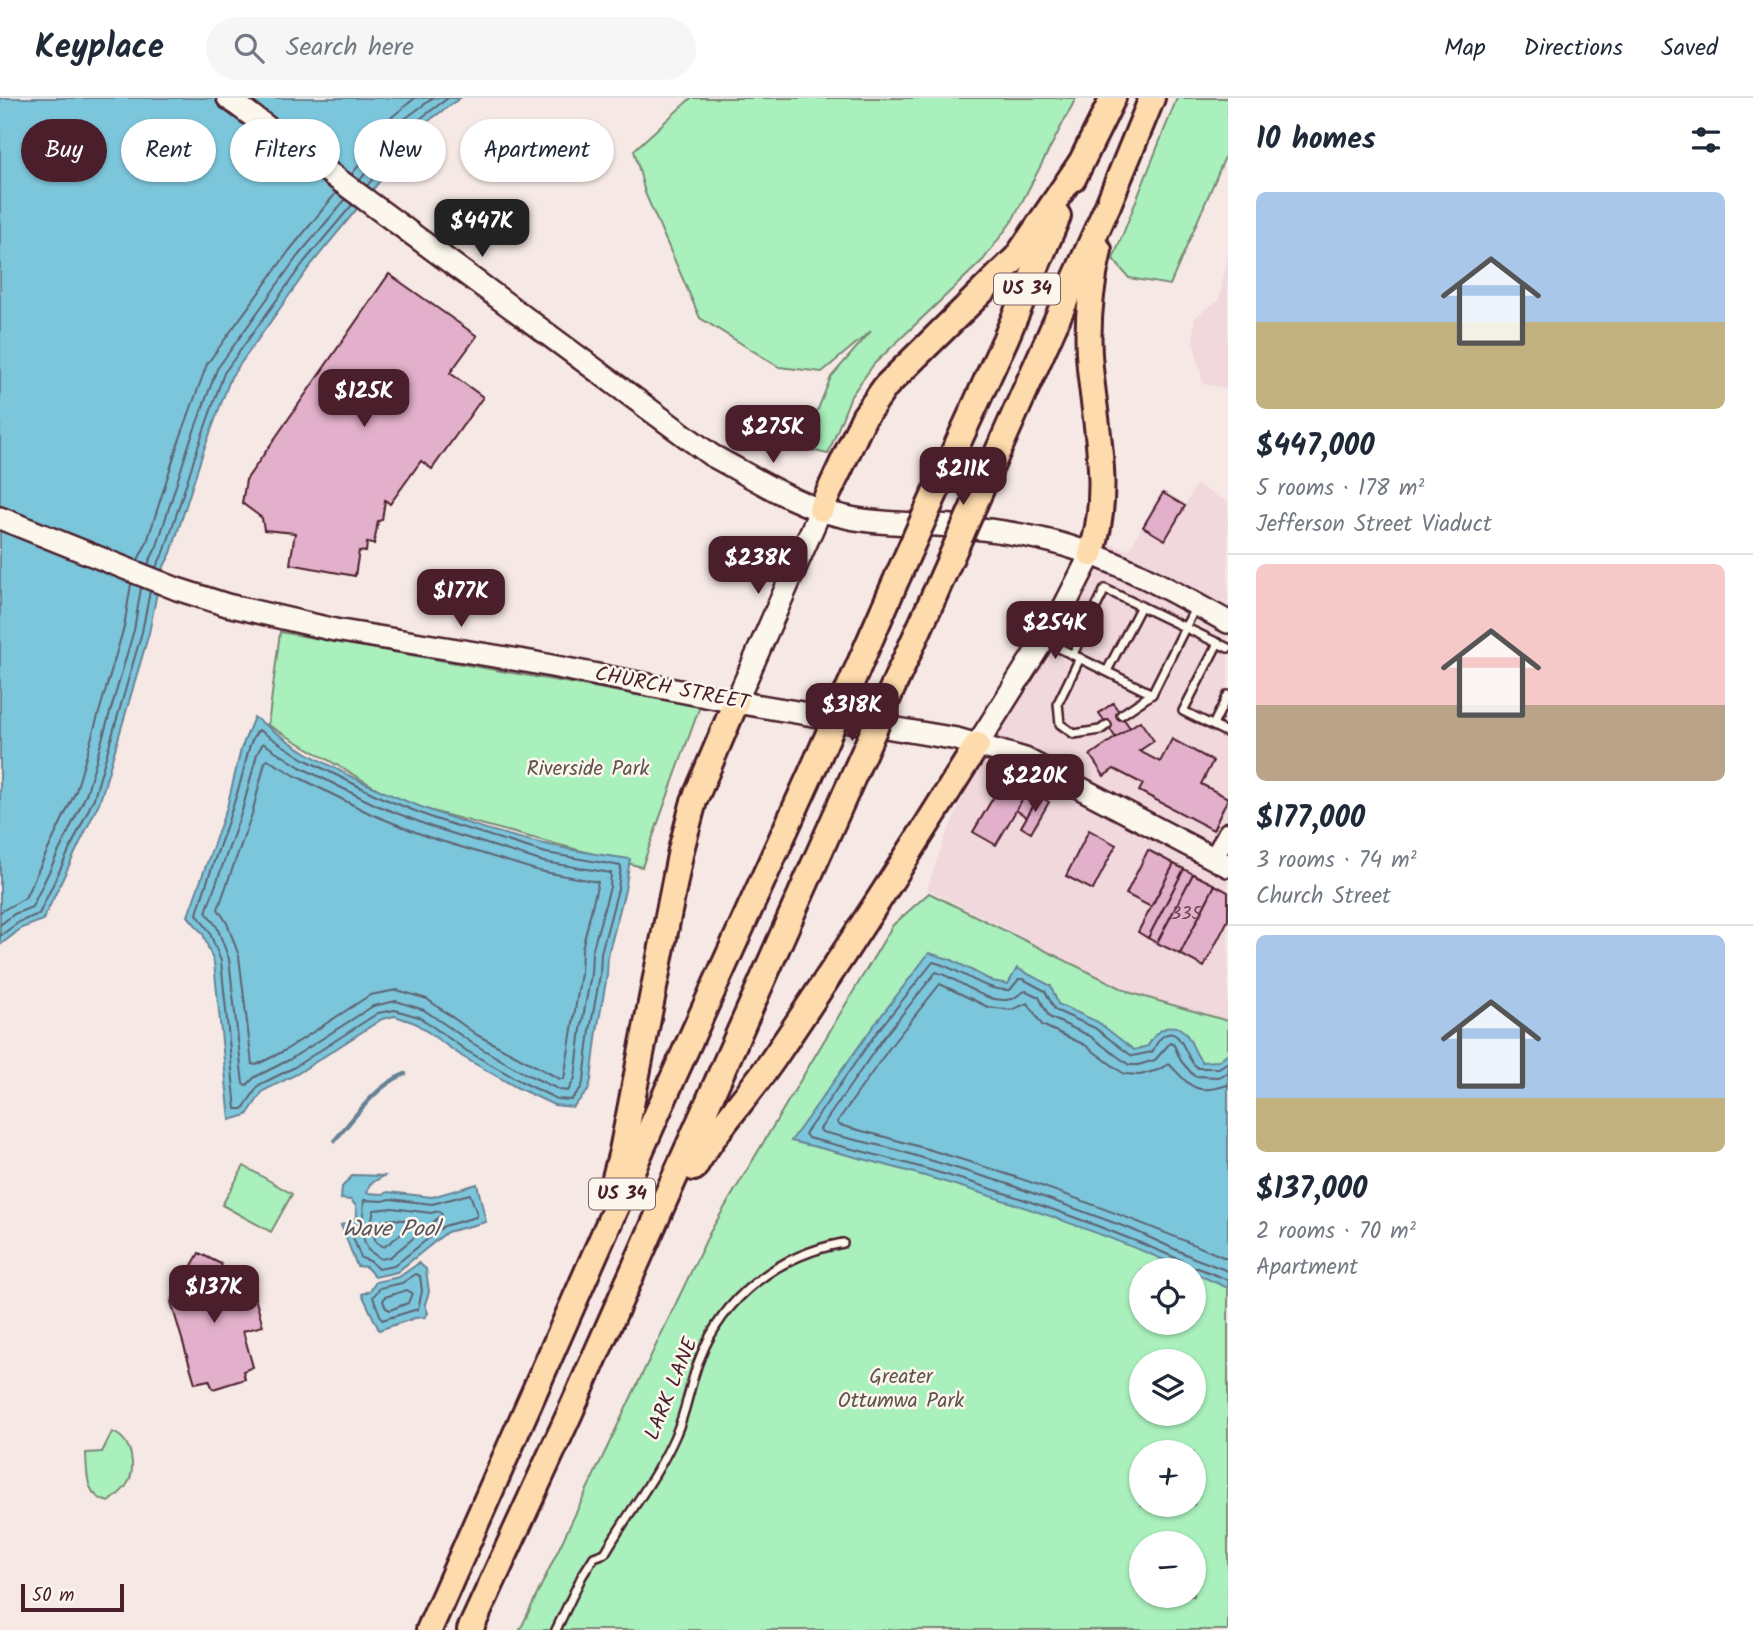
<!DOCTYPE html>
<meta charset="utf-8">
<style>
:root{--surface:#fff;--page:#f6f6f7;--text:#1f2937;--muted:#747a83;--line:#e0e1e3;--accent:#4a1f2b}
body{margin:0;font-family:Kalam,sans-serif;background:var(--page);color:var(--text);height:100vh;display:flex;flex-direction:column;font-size:26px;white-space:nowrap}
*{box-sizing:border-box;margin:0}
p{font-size:23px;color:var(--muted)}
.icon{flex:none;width:38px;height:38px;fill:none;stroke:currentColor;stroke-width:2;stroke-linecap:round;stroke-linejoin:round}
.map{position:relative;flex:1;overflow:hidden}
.drawer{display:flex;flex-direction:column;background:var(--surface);width:525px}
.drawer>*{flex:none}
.banner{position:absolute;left:21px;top:21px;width:665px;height:63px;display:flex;gap:14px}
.controls{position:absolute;left:1129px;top:1160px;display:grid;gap:14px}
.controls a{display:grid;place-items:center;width:77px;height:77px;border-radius:50%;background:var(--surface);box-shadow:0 2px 5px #0004;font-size:35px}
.scale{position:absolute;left:21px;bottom:18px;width:103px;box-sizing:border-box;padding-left:7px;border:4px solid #4a1f2b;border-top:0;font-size:19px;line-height:24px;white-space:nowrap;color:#4a1f2b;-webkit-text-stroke:5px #fbf7ec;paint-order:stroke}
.price{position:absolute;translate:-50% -60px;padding:0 16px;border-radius:14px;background:var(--accent);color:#fff;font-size:23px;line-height:46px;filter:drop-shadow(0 2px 4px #0008)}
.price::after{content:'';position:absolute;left:50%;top:42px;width:21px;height:16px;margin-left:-10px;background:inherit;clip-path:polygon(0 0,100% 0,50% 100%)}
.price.selected{background:#222;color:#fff}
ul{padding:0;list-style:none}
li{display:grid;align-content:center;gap:14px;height:371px;padding:0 28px}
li+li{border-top:2px solid var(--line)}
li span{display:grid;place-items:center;height:217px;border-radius:10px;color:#555}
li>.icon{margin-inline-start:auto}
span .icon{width:126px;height:126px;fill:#fffc;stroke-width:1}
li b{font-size:30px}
h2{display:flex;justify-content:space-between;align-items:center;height:84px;padding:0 28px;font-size:30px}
.pill{padding:0 24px;border-radius:32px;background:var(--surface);box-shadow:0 2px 5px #0004;font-size:24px;line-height:63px}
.pill.selected{background:var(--accent);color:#fff}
header{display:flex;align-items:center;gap:42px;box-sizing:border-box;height:98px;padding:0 35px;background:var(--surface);border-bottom:2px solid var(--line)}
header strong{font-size:33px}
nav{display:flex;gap:38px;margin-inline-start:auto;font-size:24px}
.search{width:490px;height:63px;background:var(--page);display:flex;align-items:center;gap:18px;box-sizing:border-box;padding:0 24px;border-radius:38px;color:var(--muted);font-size:26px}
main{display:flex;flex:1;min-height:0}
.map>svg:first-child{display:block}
.built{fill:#f0d8dd}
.green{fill:#a9f0bd;stroke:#7a8874;stroke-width:2;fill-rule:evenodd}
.water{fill:#7bc6db;stroke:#678395;stroke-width:2}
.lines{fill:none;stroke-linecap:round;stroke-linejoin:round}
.shore{stroke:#5e6271;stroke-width:2}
.stream{stroke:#678395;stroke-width:4.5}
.building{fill:#e3b0cb;stroke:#4a1f2b;stroke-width:2}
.service-casing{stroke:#4a1f2b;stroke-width:12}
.tertiary-casing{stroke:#4a1f2b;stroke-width:23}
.secondary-casing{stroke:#4a1f2b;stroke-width:26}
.trunk-casing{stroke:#4a1f2b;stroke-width:30}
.service{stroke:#fbf7ec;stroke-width:7}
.tertiary{stroke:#fbf7ec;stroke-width:18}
.secondary{stroke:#fbf7ec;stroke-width:21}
.trunk{stroke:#fedbac;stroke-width:24}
.trunk-bridge-casing{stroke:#4a1f2b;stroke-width:30;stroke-linecap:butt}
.trunk-bridge{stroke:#fedbac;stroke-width:24}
.labels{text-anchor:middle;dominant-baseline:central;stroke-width:5;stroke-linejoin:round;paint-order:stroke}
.number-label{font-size:18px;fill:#704353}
.shield{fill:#fbf7ec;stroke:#7f6065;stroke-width:2}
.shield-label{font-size:19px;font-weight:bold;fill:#4a1f2b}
.street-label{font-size:21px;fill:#4a1f2b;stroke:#fbf7ec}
.park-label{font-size:21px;fill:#625350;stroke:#fbf7ec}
.water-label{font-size:23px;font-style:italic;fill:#595160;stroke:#fbf7ec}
</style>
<header>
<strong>Keyplace</strong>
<div class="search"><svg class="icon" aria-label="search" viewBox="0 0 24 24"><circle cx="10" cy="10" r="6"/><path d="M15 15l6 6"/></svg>Search here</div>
<nav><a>Map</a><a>Directions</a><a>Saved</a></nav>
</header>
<main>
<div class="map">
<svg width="1228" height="1532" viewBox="0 0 1228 1532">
<rect width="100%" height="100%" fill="#f6e9e5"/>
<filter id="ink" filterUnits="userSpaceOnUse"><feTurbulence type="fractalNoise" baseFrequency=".0143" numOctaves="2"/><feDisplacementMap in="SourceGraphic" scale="14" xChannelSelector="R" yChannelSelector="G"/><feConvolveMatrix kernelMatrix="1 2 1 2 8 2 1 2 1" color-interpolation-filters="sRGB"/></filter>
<g filter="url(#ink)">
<g class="built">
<path d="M1228 154V291L1203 286 1193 243 1195 219 1219 202Z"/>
<path d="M1196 386 1228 404V923L1131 895 927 791 944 742 980 661 1110 446 1129 452 1162 392 1186 406Z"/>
</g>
<g class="green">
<path d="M691 0H1076L1012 123 983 162 874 266 851 298 828 356 802 350 831 279 871 233 822 274 779 269 700 220 645 95 634 52Z"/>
<path d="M1177 0H1228V52L1170 187 1129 180 1113 161Z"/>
<path d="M280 534 700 608 642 769 402 705 268 627Z"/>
<path d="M929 795 1131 895 1228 923V1532H520L710 1134 893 827ZM1141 1172H1194V1225H1141ZM1141 1264H1194V1316H1141ZM1141 1354H1194V1407H1141ZM1141 1446H1194V1498H1141Z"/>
<path d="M244 1068 292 1096 271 1134 222 1107Z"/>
<path d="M112 1334C132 1340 138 1372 126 1388 122 1394 115 1399 109 1404 85 1399 87 1376 86 1355L102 1354Z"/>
</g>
<g class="water">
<path d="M0 0H460L405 40 395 51 393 67 310 168 231 279 203 354 171 455 161 474 149 535 100 703 43 822 22 830 0 847Z"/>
<path d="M254 619C271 631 289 644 307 655 406 712 519 747 630 761L625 792 608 857 607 878 597 933 591 982 588 993 573 1009 554 1007 516 989 463 959 415 925 395 918 382 921 297 976 263 993 247 1017 230 1022 214 865 203 836 188 818 227 709 241 651Z"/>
<path d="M929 855 952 862 992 883 1008 886 1017 870 1051 888 1058 906 1098 924 1134 952 1148 948C1155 933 1175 918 1188 939 1193 947 1195 956 1202 964L1218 963 1228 955V1190L1194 1175V1172H1188C1059 1116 927 1075 791 1043L872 930Z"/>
<path d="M353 1077 384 1078 370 1086 367 1095 383 1096 388 1094 432 1099 477 1086 486 1124 447 1134 397 1174 375 1179 366 1169 357 1168 341 1127 351 1124 357 1118 356 1108 351 1102 341 1101 342 1089Z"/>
<path d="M419 1165 426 1171 429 1194 425 1206 428 1215 425 1219 415 1220 379 1232 362 1196 370 1193 376 1184 399 1179Z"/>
</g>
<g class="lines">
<g class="shore">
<path d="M352 76 367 57 370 42 375 33 415 0"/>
<path d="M360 82 377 61 383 40 395 28 433 0"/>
<path d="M367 88 386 64 390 46 401 35 448 0"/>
<path d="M138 462 147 444 178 346 207 266 289 153 336 95"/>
<path d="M148 466 157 448 188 349 217 271 297 159 345 102"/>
<path d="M156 469 165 452 197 352 224 275 304 164 352 107"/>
<path d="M259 632 304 661 380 699 435 721 546 755 621 768 618 791 601 855 600 877 590 932 584 982 581 990 571 1002 557 1001 520 983 467 953 419 919 395 912 378 915 293 970 259 987 243 1011H236L221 863 209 833 197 816C211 767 231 721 244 671 247 658 250 640 259 632Z"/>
<path d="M263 645 300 669 376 707 432 729 544 764 611 775 610 789 592 854 591 876 581 931 575 980 568 993 560 992 524 975 472 945 424 912 396 903 373 908 289 962 255 979 247 987 243 986 229 861 217 829 206 814 242 713 257 656Z"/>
<path d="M268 662 296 678 371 716 428 739 539 773 598 784 582 851 581 875 564 981H560L477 937 427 901 397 892 370 897 284 953 256 967 252 966 239 858 227 825 218 811 252 716 265 664Z"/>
<path d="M0 814 25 800 76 693 124 529 131 486"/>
<path d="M0 827 14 816 32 809 86 697 134 532 141 490"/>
<path d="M0 838 19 824 39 816 94 700 142 534 150 493"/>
<path d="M1228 964 1219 970H1198C1194 967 1190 962 1188 957 1183 948 1176 926 1161 940 1157 943 1155 950 1152 954L1132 958 1095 930 1055 912 1045 893 1023 881H1019L1010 892C981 893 960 870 933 864L877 934 805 1036 808 1040C936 1070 1062 1110 1183 1163L1189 1170H1198L1228 1182"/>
<path d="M1228 975 1218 979 1194 978 1181 963 1174 947 1170 945 1155 962 1138 967H1129L1090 938 1049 919 1039 899 1026 893C1021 894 1017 899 1012 901 985 908 960 880 936 874L884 939 820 1031 822 1034 890 1050 1005 1085 1131 1131 1194 1160 1228 1173"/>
<path d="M1228 987C1193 998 1190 987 1169 966L1158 972 1140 977 1124 976 1085 947 1042 927 1028 905 1011 912 988 909 940 886 893 945 837 1024 839 1027C973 1060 1102 1107 1228 1161"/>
<path d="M470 1096 477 1116 476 1119 444 1128 394 1168 378 1171 370 1163 361 1160 351 1134 363 1120 364 1102 383 1103 390 1101 432 1106Z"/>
<path d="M392 1110 431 1115 439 1113 442 1117 390 1159 381 1161 368 1152 362 1137 371 1125 374 1112Z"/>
<path d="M394 1121 411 1123 413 1127 384 1149 376 1144 374 1138 383 1123Z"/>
<path d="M416 1176 420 1178 422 1193 418 1211 382 1222 373 1199 380 1190 402 1185Z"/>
<path d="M407 1192 412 1195 408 1205 390 1212 386 1210 383 1203 385 1199Z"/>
</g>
<path class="stream" d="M335 1042C356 1018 375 988 405 976"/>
</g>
<g class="building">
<path d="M389 176 477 238 450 275 483 299 432 371 421 363 390 406 385 402 382 422 378 423 374 446 367 445 366 454 359 453 355 478 290 466 295 435 264 432 262 420 242 405 246 382Z"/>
<path d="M1163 395 1185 408 1165 442 1143 429Z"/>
<path d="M1113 605 1130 630 1116 640 1099 615Z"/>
<path d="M1140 623 1154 643 1139 653 1160 664 1172 641 1213 663 1201 686 1228 700 1213 732 1139 693 1143 686 1114 671 1104 678 1090 657Z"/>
<path d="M1006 678 1028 692 996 747 973 734Z"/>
<path d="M1028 692 1039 698 1027 719 1016 712Z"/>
<path d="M1039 698 1049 704 1031 735 1021 729Z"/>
<path d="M1089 732 1116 747 1093 792 1066 778Z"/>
<path d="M1148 752 1174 766 1151 809 1126 796Z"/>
<path d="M1174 766 1184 771 1148 840 1138 834Z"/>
<path d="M1184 771 1193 776 1157 845 1148 840Z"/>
<path d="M1193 776 1215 787 1180 856 1157 845Z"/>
<path d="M1215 787 1228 794V822L1204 869 1180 856Z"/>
<path d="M199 1155 221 1166 233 1205 254 1196 263 1228 243 1233 253 1269 243 1273 245 1281 213 1291 209 1282 195 1285 171 1204Z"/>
</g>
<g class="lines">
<defs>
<g id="service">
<path d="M1045 543 1152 596 1195 510"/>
<path d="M1218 545 1183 613 1228 635"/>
<path d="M1073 556 1105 491 1228 550"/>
<path d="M1080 560 1058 605 1060 626 1074 636 1100 632 1107 627"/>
<path d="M1107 573 1141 508"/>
<path d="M1121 617 1152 596"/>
<path d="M1213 627 1228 597"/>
<path d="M556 1532 582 1478 594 1459 605 1455C628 1415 658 1378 676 1336 687 1312 690 1284 700 1260 724 1198 779 1157 843 1145"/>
</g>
<path id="tertiary" d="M1214 760 1228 734"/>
<g id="secondary">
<path d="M228 0 711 357C753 379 799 410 846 419 876 426 907 425 937 427 976 429 1027 436 1064 447 1123 464 1175 495 1228 524"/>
<path d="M0 420 177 491 227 507 335 532 531 564 736 604 957 641 1025 661 1228 768"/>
<path d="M736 604 821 411"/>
<path d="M977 647 1064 509 1091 456"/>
</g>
<g id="trunk">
<path d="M1073 81 1113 0"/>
<path d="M986 380 1108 107 1152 0"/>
<path d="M941 382 1005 242 1058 118"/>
<path d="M821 411 864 319 886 288 1017 159 1080 66"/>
<path d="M1091 456C1112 395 1096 332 1090 270 1086 230 1090 191 1099 152"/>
<path d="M856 574 898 478"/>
<path d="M896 582 934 498"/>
<path d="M694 1070C717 1029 750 996 776 957 845 855 912 752 977 647"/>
<path d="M613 1087 622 1053 681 752 694 703 736 604"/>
<path d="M429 1532 668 991 818 660"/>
<path d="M470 1532 569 1317 856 672"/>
</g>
</defs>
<use href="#service" class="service-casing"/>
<use href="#tertiary" class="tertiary-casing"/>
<use href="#secondary" class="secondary-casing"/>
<use href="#trunk" class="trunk-casing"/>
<use href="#service" class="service"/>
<use href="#tertiary" class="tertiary"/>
<use href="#secondary" class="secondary"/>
<use href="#trunk" class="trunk"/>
<defs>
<g id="trunk-bridge">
<path d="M898 478 941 382"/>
<path d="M934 498 986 380"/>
<path d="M818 660 856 574"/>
<path d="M856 672 896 582"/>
</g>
</defs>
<use href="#trunk-bridge" class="trunk-bridge-casing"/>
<use href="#trunk-bridge" class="trunk-bridge"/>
</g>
</g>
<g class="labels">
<g class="number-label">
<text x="1186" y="816">335</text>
</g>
<g class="shield">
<rect x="994" y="175.5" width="66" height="31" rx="5"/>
<rect x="589" y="1080.5" width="66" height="31" rx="5"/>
</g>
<g class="shield-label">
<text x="1027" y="191">US 34</text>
<text x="622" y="1096">US 34</text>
</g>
<g class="street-label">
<text transform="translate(672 591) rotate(11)">CHURCH STREET</text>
<text transform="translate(672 1291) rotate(-68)">LARK LANE</text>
</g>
<g class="park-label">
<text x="588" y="671">Riverside Park</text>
<text x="901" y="1279">Greater<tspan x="901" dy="24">Ottumwa Park</tspan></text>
</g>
<g class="water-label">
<text x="391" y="1132">Wave Pool</text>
</g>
</g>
</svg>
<div class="controls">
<a><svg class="icon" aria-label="locate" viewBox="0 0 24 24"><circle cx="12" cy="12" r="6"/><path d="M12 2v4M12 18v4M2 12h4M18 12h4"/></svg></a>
<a><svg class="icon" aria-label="layers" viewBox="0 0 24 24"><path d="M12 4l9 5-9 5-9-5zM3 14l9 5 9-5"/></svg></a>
<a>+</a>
<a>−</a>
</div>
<div class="scale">50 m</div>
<b class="price selected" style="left:482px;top:161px">$447K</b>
<b class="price" style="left:364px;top:331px">$125K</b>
<b class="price" style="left:773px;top:367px">$275K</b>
<b class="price" style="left:963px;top:409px">$211K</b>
<b class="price" style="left:758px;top:498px">$238K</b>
<b class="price" style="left:461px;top:531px">$177K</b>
<b class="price" style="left:1055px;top:563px">$254K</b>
<b class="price" style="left:852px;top:645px">$318K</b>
<b class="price" style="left:1035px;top:716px">$220K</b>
<b class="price" style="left:214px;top:1227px">$137K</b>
<div class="banner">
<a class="pill selected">Buy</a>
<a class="pill">Rent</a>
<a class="pill">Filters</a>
<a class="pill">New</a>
<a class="pill">Apartment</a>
</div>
</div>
<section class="drawer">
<h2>10 homes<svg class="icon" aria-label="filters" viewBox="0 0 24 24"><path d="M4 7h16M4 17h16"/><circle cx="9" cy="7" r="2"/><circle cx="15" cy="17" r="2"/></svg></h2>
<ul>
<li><span style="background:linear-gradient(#a9c7e8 60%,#c2b280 0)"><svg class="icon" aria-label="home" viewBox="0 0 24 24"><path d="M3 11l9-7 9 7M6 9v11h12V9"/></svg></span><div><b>$447,000</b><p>5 rooms · 178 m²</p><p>Jefferson Street Viaduct</p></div></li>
<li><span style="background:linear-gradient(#f6c9c9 65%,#b9a48a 0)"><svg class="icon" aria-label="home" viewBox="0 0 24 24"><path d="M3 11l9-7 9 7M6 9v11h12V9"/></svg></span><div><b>$177,000</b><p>3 rooms · 74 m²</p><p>Church Street</p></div></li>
<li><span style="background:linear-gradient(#a9c7e8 75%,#c2b280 0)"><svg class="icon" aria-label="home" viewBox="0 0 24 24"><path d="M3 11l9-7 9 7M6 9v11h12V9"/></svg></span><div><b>$137,000</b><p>2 rooms · 70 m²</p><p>Apartment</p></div></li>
</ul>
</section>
</main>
